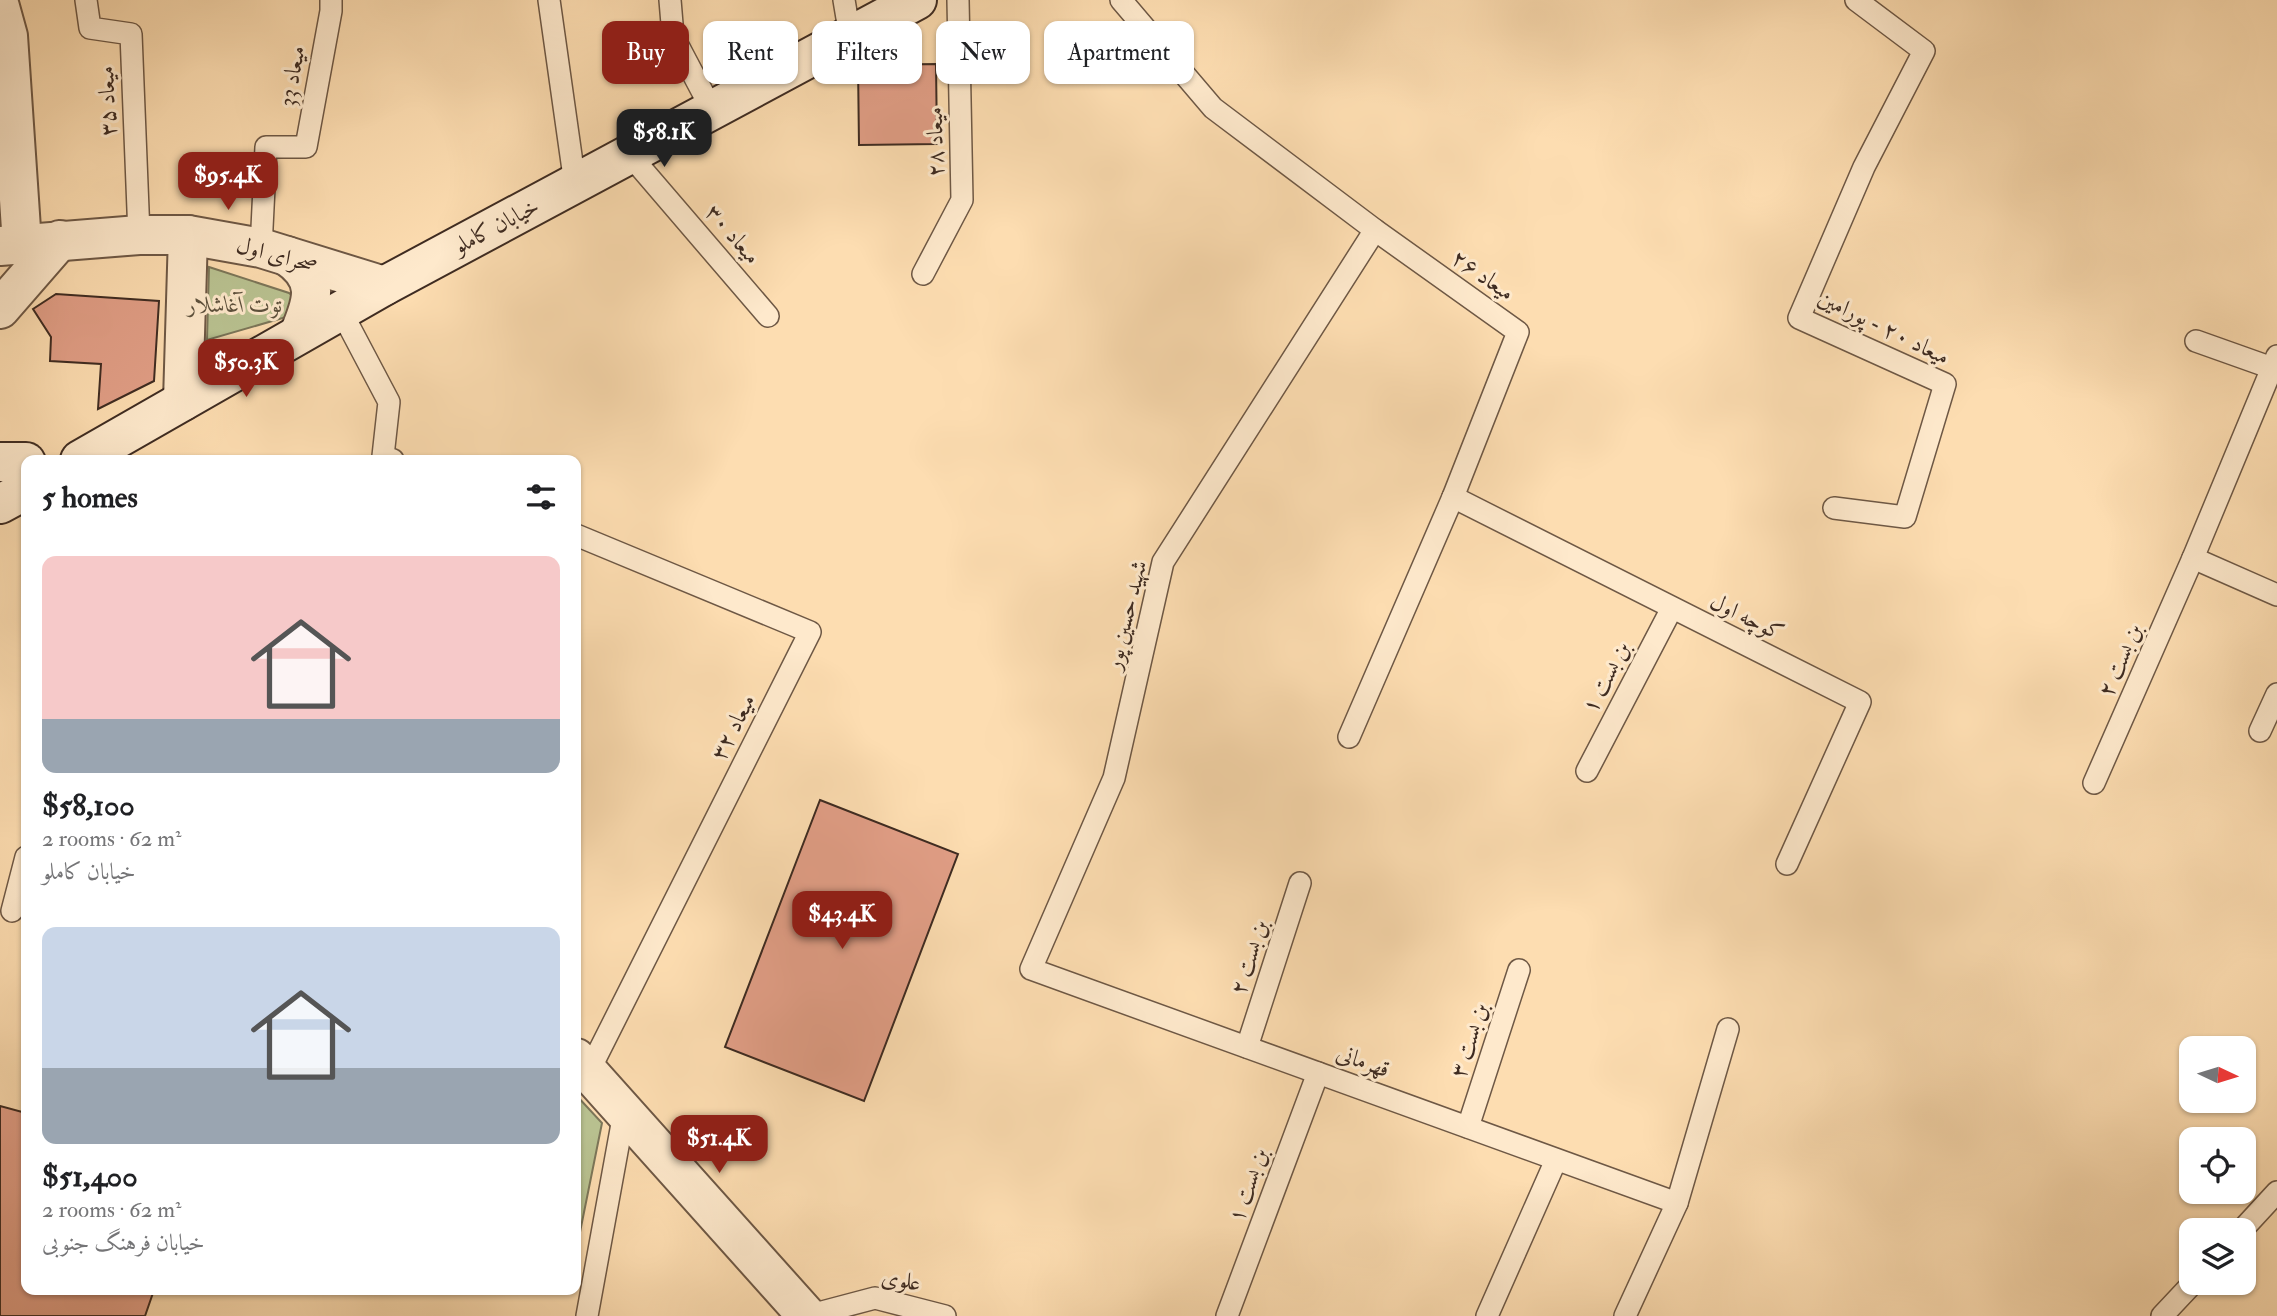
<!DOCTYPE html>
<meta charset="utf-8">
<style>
:root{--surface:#fff;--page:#f2f2f2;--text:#202124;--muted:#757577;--accent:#8f2418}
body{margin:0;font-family:"IM FELL Double Pica",Amiri,serif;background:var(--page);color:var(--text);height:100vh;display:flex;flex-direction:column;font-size:26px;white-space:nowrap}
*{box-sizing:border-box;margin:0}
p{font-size:23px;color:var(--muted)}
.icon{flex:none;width:38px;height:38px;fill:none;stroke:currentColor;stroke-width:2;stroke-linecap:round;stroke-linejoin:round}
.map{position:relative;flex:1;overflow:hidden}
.drawer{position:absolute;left:21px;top:455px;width:560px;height:840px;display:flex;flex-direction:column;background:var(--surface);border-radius:14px;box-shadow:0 2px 5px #0004}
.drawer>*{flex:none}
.top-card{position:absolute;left:602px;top:21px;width:665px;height:63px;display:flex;gap:14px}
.needle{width:46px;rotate:94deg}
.buttons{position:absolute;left:2179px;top:1036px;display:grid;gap:14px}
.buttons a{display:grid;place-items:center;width:77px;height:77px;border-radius:14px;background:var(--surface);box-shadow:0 2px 5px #0004;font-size:35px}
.price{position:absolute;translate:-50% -60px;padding:0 16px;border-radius:14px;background:var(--accent);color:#fff;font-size:23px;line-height:46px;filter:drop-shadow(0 2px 4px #0008)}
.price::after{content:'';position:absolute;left:50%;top:42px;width:21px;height:16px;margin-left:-10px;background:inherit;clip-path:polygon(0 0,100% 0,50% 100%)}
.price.selected{background:#222;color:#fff}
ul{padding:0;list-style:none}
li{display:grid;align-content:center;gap:14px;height:371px;padding:0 21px}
li span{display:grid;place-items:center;height:217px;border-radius:14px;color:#555}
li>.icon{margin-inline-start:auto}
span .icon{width:126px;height:126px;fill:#fffc;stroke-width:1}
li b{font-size:30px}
h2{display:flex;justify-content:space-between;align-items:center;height:84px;padding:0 21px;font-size:30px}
.chip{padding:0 24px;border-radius:14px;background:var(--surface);box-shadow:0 2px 5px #0004;font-size:24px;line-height:63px}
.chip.selected{background:var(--accent);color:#fff}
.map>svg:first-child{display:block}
.green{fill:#b9c291;stroke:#7c7659;stroke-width:2}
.building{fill:#e19e86;stroke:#3e2b21;stroke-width:2}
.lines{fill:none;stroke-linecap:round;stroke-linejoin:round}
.lane-casing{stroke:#6e5845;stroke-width:24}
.street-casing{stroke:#6e5845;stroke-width:42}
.secondary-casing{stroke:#3e2b21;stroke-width:42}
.lane{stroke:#fee9cc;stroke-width:21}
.street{stroke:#fee9cc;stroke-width:38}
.secondary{stroke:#fee9cc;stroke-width:38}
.labels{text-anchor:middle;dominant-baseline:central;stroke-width:6;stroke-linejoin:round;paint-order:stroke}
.street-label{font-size:23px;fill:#3e2b21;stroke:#fee9cc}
.park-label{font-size:23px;font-style:italic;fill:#5d513d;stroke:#fee9cc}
</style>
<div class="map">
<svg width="2277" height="1316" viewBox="0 0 2277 1316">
<rect width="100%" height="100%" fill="#fdddb1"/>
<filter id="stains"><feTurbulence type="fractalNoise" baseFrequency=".00286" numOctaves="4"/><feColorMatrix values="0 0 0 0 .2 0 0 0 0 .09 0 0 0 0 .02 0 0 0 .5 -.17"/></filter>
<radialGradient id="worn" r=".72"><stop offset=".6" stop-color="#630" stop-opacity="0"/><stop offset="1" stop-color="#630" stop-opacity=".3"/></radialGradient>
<g class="green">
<path d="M209 267 289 293 295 298 293 315 207 340Z"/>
<path d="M576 1095 602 1123 578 1242 576 1241Z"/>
</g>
<g class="building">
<path d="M936 64 937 144 859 145 858 65Z"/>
<path d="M56 294 159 301 154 381 98 409 101 364 50 361 51 337 33 309Z"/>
<path d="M820 800 958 854 864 1101 725 1047Z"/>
<path d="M0 1106 26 1113V1290H154L145 1316H0Z"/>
</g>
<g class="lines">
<defs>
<g id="lane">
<path d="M86 0 90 28 131 34 139 235"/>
<path d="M549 0 575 184"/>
<path d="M670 0 673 36 712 110"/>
<path d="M844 0 850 36"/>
<path d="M1121 0 1213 108 1375 230 1518 332 1453 497 1349 737"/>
<path d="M629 154 768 316"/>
<path d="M1375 230 1163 562 1114 778 1031 969 1677 1203"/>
<path d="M261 248 266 147H306L331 11V0"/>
<path d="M923 274 962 200 958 0"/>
<path d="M341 311 389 402 383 456 393 460"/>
<path d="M2196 341 2272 368"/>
<path d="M1453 497 1860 702 1787 864"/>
<path d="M1834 508 1905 517 1945 384 1799 318 1864 167 1924 51 1856 0"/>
<path d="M576 535 810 632 588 1073"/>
<path d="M2193 558 2277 595"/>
<path d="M2260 731 2277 694"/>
<path d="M1587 771 1672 608"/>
<path d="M2094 783 2193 558 2277 356"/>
<path d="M12 911 26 857"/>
<path d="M1247 1047 1300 883"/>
<path d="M1468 1127 1519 970"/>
<path d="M2242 1230 2277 1192"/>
<path d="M587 1316 624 1113"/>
<path d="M807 1316 875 1298 945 1316"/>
<path d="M1227 1316 1318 1073"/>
<path d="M1487 1316 1556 1160"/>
<path d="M1625 1316 1677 1203 1728 1029"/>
<path d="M2162 1316 2193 1283"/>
</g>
<g id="street">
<path d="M0 7 8 36 22 244"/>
<path d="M0 246 139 235H188L261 248 384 286"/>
<path d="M287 256C321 279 313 301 299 334"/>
<path d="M0 309 60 240"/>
<path d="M183 401 188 235"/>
<path d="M576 1058 807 1316"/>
</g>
<g id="secondary">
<path d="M80 460 384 286 917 0"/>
<path d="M0 462H26"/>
<path d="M0 504 26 490"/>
</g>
</defs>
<use href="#lane" class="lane-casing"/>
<use href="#street" class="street-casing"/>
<use href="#secondary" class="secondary-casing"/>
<use href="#lane" class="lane"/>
<use href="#street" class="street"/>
<use href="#secondary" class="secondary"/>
</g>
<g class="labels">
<g class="street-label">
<text transform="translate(292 76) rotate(-80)">میعاد 33</text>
<text transform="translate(107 101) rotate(-92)">میعاد ۳۵</text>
<text transform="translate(935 142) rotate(-91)">میعاد ۲۸</text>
<text transform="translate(496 226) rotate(-28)">خیابان کاملو</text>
<text transform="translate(733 234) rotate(49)">میعاد ۳۰</text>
<text transform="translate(277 255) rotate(15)">صحرای اول</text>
<text transform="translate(1483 275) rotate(35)">میعاد ۲۶</text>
<text transform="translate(1884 327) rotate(26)">میعاد ۲۰ - پورامین</text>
<text transform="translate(1126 615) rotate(-76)">شهید حسین پور</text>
<text transform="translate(1747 617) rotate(26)">کوچه اول</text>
<text transform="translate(2120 660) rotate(-66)">بن بست ۲</text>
<text transform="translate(1606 677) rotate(-62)">بن بست ۱</text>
<text transform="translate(733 727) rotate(-63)">میعاد ۳۲</text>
<text transform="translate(1249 957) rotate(-72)">بن بست ۲</text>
<text transform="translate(1469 1040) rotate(-72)">بن بست ۳</text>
<text transform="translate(1363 1061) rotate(20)">قهرمانی</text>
<text transform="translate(1248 1185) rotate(-70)">بن بست ۱</text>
<text transform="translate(901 1280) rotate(10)">علوی</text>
</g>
<g class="park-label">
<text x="235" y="304">توت آغاشلار</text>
</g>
</g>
<rect width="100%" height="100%" filter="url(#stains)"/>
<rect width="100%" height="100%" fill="url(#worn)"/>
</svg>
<div class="buttons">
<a><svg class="needle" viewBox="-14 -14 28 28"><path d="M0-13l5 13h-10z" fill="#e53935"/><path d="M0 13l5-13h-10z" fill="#757577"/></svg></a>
<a><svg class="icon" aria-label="locate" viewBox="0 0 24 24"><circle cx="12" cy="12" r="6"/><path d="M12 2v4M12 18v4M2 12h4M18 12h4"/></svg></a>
<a><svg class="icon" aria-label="layers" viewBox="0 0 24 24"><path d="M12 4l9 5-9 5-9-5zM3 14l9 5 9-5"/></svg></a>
</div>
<b class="price selected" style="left:664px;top:169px">$58.1K</b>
<b class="price" style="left:228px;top:212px">$95.4K</b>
<b class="price" style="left:246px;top:399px">$50.3K</b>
<b class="price" style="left:842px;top:951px">$43.4K</b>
<b class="price" style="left:719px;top:1175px">$51.4K</b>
<div class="top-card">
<a class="chip selected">Buy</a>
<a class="chip">Rent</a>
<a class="chip">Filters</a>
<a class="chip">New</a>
<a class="chip">Apartment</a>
</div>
<section class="drawer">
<h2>5 homes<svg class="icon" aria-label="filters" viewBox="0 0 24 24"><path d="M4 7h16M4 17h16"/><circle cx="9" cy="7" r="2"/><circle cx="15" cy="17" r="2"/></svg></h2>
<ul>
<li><span style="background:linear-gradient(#f6c9c9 75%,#9aa5b1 0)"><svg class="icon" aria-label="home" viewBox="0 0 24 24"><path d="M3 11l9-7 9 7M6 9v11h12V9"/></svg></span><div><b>$58,100</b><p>2 rooms · 62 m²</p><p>خیابان کاملو</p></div></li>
<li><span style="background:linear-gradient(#c9d6e8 65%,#9aa5b1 0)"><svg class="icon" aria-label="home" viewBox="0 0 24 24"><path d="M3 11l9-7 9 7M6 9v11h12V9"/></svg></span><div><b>$51,400</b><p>2 rooms · 62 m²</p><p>خیابان فرهنگ جنوبی</p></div></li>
</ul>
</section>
</div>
